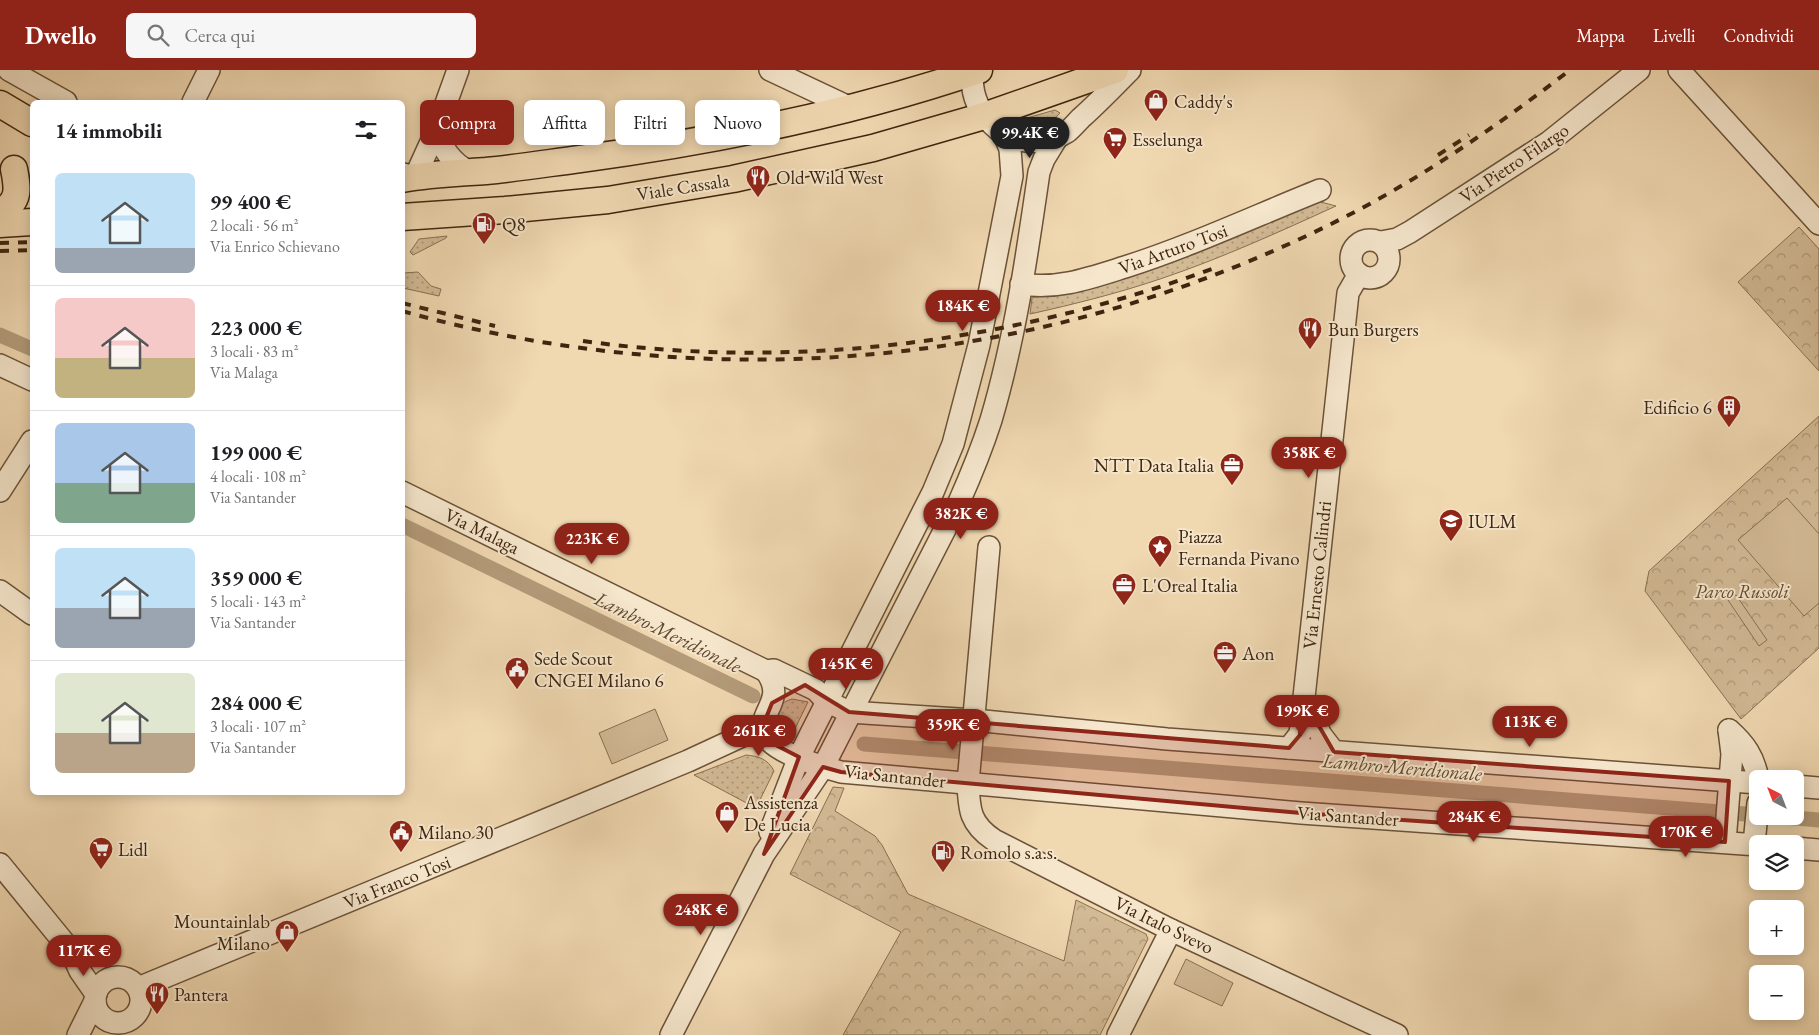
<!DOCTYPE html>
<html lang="it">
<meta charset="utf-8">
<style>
:root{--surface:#fff;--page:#f6f6f6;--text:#202124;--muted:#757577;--line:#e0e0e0;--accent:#8f2418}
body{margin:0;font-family:"EB Garamond",serif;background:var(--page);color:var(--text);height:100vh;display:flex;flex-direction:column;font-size:19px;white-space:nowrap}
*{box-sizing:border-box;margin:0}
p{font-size:16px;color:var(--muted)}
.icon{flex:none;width:28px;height:28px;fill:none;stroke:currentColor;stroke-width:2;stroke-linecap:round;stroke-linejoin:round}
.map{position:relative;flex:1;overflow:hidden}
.drawer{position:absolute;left:30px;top:30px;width:375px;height:695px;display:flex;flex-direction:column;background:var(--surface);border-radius:8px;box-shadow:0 2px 12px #0003}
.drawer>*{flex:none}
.guide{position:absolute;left:420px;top:30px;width:475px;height:45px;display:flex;gap:10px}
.needle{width:32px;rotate:318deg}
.fabs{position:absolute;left:1749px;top:700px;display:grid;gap:10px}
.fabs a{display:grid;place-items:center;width:55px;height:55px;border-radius:8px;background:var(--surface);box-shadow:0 2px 12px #0003;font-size:25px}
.price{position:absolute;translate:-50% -42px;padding:0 11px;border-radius:18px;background:var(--accent);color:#fff;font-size:16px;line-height:32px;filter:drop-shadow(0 1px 2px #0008)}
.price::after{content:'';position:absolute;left:50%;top:30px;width:15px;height:11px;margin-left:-8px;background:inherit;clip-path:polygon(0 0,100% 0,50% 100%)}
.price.on{background:#222;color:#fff}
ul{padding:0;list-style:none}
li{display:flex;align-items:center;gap:15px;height:125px;padding:0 25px}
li+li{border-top:1px solid var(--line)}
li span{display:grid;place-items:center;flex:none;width:140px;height:100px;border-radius:8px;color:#555}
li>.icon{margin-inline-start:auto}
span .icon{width:60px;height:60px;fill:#fffc;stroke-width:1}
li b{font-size:21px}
h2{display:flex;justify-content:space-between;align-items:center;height:60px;padding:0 25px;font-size:21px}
.chip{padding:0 18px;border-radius:8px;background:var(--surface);box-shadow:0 2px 12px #0003;font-size:18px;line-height:45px}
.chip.on{background:var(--accent);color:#fff}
header{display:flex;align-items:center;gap:30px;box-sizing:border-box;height:70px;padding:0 25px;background:var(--accent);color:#fff}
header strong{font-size:24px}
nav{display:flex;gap:28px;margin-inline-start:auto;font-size:18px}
.search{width:350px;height:45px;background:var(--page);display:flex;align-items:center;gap:12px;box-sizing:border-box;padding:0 18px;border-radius:8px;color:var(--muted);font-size:19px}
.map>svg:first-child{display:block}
.grass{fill:url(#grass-dots);stroke:#887052}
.park{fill:url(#park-crowns);stroke:#887052}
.pitch{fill:#d2ba95;stroke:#887052}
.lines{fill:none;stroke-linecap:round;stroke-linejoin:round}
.canal{stroke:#b49b7a;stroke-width:15}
.minor-casing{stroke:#6b5238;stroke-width:24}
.major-casing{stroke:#3f250f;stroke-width:29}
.minor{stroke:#f5e6cc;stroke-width:21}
.major{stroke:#f0d8b1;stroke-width:26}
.rail{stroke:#3f250f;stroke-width:4;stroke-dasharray:9 9;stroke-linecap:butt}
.marked{fill:#8f2418;fill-opacity:0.2;stroke:#8f2418;stroke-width:4;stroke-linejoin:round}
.labels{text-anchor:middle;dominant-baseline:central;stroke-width:4;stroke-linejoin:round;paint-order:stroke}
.poi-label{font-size:19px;fill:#3f250f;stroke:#f5e6cc;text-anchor:start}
.street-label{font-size:19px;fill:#3f250f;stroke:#f5e6cc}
.park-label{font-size:19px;font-style:italic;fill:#644a30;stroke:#f5e6cc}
.water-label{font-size:20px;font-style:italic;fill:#62482f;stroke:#f5e6cc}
</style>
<header>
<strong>Dwello</strong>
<div class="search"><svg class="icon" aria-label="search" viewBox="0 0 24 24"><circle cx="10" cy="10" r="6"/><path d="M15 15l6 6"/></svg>Cerca qui</div>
<nav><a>Mappa</a><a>Livelli</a><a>Condividi</a></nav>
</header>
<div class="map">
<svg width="1819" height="965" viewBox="0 0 1819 965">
<defs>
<pattern id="grass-dots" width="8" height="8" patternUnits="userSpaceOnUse" patternTransform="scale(1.25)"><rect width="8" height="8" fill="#d2ba95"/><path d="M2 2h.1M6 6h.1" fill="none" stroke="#ac9778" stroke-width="1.8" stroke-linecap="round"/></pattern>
<pattern id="park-crowns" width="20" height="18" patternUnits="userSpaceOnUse" patternTransform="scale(1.25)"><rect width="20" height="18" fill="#d2ba95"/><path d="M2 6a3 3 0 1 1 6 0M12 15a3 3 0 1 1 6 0" fill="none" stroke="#ac9778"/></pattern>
</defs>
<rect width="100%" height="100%" fill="#f0d8b1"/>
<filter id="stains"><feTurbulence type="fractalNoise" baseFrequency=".004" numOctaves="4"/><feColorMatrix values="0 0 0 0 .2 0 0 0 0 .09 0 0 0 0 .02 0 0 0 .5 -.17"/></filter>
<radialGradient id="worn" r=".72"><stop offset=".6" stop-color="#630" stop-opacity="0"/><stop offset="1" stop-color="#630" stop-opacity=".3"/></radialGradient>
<g class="grass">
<path d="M1055 40 1060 43C1044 59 1038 63 1015 59L1016 51Z"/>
<path d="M1317 131 1336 136C1279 162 1222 188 1163 208 1119 223 1075 234 1030 244L1032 228 1098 211Z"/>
<path d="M447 166 446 168 413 185 410 182 419 169Z"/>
<path d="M418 202 431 216 441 219 439 226 403 218V203Z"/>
<path d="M792 629 808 632 791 667C769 658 769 636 792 629Z"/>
<path d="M746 685C758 686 768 689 774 701L756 738 694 705Z"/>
</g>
<g class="park">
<path d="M1799 157 1819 179V301L1738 212Z"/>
<path d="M1819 346V578L1741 649 1645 521 1649 501Z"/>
<path d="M833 717 844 718 835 741 875 766 882 775 908 824 1064 891 1076 830 1146 864 1148 869 1100 965H843L901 862 790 804Z"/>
</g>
<g class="pitch">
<path d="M1787 428 1819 464V533L1804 546 1738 470Z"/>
<path d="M1736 525 1767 570 1759 576 1728 530Z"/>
<path d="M655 639 668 670 612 694 599 663Z"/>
<path d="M1186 889 1233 913 1222 936 1174 914Z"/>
</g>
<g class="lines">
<g class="canal">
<path d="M0 265 32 279"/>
<path d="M402 455 753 626"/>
<path d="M864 674 1758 745"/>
<path d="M1771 746 1819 750"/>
</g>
<defs>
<g id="minor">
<path d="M9 0 66 32"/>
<path d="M770 0 853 39"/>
<path d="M973 0C970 22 977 40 993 55 1012 74 1044 77 1067 62 1072 58 1076 53 1081 48 1098 33 1114 16 1130 0"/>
<path d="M1679 0 1819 154"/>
<path d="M193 32 209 0"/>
<path d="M436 61C443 79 451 92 468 101"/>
<path d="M403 104 415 107 436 61 458 0"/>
<circle cx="1370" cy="189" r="19"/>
<path d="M1381 172 1397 169 1410 162 1549 72 1639 0"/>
<path d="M1021 214C1057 220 1090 208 1125 197 1191 176 1255 146 1320 120"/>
<path d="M0 295 32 310"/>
<path d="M0 421 32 371"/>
<path d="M402 422 766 601 774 600 816 620 826 631 849 642 974 650 1167 669 1758 713"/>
<path d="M989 477 968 713C969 740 970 754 994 770L1171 860 1397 965"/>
<path d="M0 521 32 544"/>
<path d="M766 601C787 630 758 641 764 663 770 682 823 697 841 702L1301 743 1758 775"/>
<path d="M1304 630 1321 665 1334 682"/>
<path d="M1729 660C1745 674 1754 687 1758 709"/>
<path d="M1289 678 1300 664 1348 223 1359 204"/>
<path d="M1795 716 1819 718"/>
<path d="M770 762 799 687 933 422 953 374 979 275 1012 106 1010 79 1004 64"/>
<path d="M1725 772 1732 684 1729 660"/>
<path d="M1754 774 1758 733"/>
<path d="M1795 778 1819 780"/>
<path d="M0 794 71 881 80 901 96 924"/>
<circle cx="118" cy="930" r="23"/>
<path d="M138 918 688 691 742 666 764 653"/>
<path d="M78 965 95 931"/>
<path d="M671 965 764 784 823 697 959 432C971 405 982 378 991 350 1015 269 1027 185 1039 102L1044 89 1058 66"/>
<path d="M1118 965 1171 860"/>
</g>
<g id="major">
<path d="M0 34 32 53"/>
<path d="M402 109C430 104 458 103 486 101 517 98 549 93 580 89 715 71 850 44 979 0"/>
<path d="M0 143C20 131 18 119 14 99"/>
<path d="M402 147 505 140 608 130 733 109 873 78 984 46 1115 0"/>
<path d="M0 154 32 152"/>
</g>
</defs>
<use href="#minor" class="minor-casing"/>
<use href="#major" class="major-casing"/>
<use href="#minor" class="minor"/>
<use href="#major" class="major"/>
<g class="rail">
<path d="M1438 85 1469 65"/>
<path d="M0 173 32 172"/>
<path d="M0 181 32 180"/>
<path d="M402 233 495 256"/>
<path d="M402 241C717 329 1049 297 1341 149 1422 108 1497 56 1570 0"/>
<path d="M583 271C799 301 1014 272 1217 197"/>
</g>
</g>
<path class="marked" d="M805 615 849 642 1289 678 1300 665 1304 630 1334 682 1729 711 1725 772 1301 743 841 702 823 697 764 784 799 687 768 671 764 653 772 633Z"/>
<defs>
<symbol id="shop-pin" viewBox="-11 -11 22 30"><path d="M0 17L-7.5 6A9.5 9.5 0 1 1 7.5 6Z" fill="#8f2418" stroke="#f5e6cc"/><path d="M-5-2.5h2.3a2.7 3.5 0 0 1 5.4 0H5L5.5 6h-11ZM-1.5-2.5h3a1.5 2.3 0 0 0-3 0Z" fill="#fff"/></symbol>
<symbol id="supermarket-pin" viewBox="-11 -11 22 30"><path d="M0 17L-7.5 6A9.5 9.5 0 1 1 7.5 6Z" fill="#8f2418" stroke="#f5e6cc"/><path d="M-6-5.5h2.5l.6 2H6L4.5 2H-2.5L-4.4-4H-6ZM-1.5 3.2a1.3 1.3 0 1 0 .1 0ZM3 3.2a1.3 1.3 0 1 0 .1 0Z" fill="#fff"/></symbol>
<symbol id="restaurant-pin" viewBox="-11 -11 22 30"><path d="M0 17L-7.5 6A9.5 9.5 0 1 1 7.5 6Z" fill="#8f2418" stroke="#f5e6cc"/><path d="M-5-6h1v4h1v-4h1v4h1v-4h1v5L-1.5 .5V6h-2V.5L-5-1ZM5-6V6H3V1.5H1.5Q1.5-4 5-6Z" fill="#fff"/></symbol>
<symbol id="fuel-pin" viewBox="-11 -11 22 30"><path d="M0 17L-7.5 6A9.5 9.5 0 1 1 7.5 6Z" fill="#8f2418" stroke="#f5e6cc"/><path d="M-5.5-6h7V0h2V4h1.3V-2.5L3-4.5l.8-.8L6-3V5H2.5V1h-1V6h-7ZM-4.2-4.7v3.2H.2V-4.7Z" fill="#fff"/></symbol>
<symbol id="building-pin" viewBox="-11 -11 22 30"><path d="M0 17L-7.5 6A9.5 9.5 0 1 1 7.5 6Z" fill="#8f2418" stroke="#f5e6cc"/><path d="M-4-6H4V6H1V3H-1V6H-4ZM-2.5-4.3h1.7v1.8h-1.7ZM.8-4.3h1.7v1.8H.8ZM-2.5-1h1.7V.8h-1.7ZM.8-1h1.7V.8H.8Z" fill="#fff"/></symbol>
<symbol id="office-pin" viewBox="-11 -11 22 30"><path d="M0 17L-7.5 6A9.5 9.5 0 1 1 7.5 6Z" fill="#8f2418" stroke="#f5e6cc"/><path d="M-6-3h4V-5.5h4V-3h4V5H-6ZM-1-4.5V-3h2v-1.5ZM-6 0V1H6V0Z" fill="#fff"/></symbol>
<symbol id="university-pin" viewBox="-11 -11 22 30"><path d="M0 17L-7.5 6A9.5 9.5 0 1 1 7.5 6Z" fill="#8f2418" stroke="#f5e6cc"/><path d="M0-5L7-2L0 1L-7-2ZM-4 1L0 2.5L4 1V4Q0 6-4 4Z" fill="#fff"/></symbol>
<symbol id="sight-pin" viewBox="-11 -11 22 30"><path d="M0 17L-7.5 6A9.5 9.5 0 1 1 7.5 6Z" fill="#8f2418" stroke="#f5e6cc"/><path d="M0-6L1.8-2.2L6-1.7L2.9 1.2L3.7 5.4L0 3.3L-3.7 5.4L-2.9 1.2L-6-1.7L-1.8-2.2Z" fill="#fff"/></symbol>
<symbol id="civic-pin" viewBox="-11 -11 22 30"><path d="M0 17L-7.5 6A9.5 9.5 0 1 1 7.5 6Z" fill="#8f2418" stroke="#f5e6cc"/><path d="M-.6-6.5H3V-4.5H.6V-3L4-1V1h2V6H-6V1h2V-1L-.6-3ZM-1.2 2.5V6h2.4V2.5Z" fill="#fff"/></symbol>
</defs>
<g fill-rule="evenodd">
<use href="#shop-pin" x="1142" y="17" width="28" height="38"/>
<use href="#supermarket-pin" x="1101" y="55" width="28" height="38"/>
<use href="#restaurant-pin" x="744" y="93" width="28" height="38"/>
<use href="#fuel-pin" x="470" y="140" width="28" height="38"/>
<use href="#restaurant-pin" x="1296" y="245" width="28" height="38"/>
<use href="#building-pin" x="1715" y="323" width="28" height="38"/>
<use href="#office-pin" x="1218" y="381" width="28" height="38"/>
<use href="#university-pin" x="1437" y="437" width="28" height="38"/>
<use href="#sight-pin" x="1146" y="463" width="28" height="38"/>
<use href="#office-pin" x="1110" y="501" width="28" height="38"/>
<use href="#office-pin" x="1211" y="569" width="28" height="38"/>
<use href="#civic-pin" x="503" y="585" width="28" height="38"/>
<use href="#shop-pin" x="713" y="729" width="28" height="38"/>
<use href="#civic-pin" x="387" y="748" width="28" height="38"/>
<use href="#supermarket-pin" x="87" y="765" width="28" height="38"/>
<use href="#fuel-pin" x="929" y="768" width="28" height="38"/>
<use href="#shop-pin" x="273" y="848" width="28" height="38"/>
<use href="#restaurant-pin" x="143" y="910" width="28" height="38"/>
</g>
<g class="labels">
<g class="poi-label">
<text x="1174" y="31">Caddy's</text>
<text x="1132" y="69">Esselunga</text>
<text x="776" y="107">Old Wild West</text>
<text x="502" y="154">Q8</text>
<text x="1328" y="259">Bun Burgers</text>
<text x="1712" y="337" text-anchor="end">Edificio 6</text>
<text x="1214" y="395" text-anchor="end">NTT Data Italia</text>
<text x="1468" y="451">IULM</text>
<text x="1178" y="466">Piazza<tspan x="1178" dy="22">Fernanda Pivano</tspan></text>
<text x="1142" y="515">L'Oreal Italia</text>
<text x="1242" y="583">Aon</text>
<text x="534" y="588">Sede Scout<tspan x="534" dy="22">CNGEI Milano 6</tspan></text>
<text x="744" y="732">Assistenza<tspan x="744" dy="22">De Lucia</tspan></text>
<text x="418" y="762">Milano 30</text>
<text x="118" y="779">Lidl</text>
<text x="960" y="782">Romolo s.a.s.</text>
<text x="270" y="851" text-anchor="end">Mountainlab<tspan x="270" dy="22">Milano</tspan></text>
<text x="174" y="924">Pantera</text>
</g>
<g class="street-label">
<text transform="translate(1514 93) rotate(-34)">Via Pietro Filargo</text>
<text transform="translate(683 117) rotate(-9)">Viale Cassala</text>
<text transform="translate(1173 179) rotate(-20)">Via Arturo Tosi</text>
<text transform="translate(482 461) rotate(26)">Via Malaga</text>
<text transform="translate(1317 505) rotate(-84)">Via Ernesto Calindri</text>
<text transform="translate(895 706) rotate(6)">Via Santander</text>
<text transform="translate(1348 746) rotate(4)">Via Santander</text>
<text transform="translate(397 812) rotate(-22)">Via Franco Tosi</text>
<text transform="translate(1164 855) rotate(26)">Via Italo Svevo</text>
</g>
<g class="park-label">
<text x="1742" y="521">Parco Russoli</text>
</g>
<g class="water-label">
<text transform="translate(668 562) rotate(26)">Lambro Meridionale</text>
<text transform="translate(1402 697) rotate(5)">Lambro Meridionale</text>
</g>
</g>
<rect width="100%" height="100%" filter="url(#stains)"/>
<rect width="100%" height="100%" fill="url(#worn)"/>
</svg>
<div class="fabs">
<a><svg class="needle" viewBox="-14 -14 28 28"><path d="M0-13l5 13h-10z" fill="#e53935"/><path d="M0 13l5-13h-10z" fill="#757577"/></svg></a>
<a><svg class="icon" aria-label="layers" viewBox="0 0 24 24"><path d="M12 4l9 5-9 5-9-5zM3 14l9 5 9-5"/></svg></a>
<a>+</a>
<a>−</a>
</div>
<b class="price on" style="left:1030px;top:89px">99.4K €</b>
<b class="price" style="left:963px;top:262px">184K €</b>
<b class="price" style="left:1309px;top:409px">358K €</b>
<b class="price" style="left:961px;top:470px">382K €</b>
<b class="price" style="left:592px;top:495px">223K €</b>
<b class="price" style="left:846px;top:620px">145K €</b>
<b class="price" style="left:1302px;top:667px">199K €</b>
<b class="price" style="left:1530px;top:678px">113K €</b>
<b class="price" style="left:953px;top:681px">359K €</b>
<b class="price" style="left:759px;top:687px">261K €</b>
<b class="price" style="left:1474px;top:773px">284K €</b>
<b class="price" style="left:1686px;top:788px">170K €</b>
<b class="price" style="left:701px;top:866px">248K €</b>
<b class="price" style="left:84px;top:907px">117K €</b>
<div class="guide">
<a class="chip on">Compra</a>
<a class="chip">Affitta</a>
<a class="chip">Filtri</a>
<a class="chip">Nuovo</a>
</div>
<section class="drawer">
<h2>14 immobili<svg class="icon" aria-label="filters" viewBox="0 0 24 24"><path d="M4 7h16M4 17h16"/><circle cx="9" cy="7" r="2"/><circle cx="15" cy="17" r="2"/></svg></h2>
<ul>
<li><span style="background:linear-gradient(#bfe0f5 75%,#9aa5b1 0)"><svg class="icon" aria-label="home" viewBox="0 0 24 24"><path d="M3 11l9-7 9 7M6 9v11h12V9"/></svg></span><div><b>99 400 €</b><p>2 locali · 56 m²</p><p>Via Enrico Schievano</p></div></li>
<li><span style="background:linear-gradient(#f6c9c9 60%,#c2b280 0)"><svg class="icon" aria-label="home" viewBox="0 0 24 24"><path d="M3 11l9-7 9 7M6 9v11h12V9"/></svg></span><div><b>223 000 €</b><p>3 locali · 83 m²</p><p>Via Malaga</p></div></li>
<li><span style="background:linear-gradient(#a9c7e8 60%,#7fa58c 0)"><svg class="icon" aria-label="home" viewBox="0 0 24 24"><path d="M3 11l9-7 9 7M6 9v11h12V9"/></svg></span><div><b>199 000 €</b><p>4 locali · 108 m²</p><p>Via Santander</p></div></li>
<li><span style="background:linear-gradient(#bfe0f5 60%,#9aa5b1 0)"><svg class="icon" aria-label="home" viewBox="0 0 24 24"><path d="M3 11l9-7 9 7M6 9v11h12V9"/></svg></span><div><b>359 000 €</b><p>5 locali · 143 m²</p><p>Via Santander</p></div></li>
<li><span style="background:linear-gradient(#dfe7d0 60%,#b9a48a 0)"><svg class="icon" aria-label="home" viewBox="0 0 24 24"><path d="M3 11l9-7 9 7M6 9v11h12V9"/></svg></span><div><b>284 000 €</b><p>3 locali · 107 m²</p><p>Via Santander</p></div></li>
</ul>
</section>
</div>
